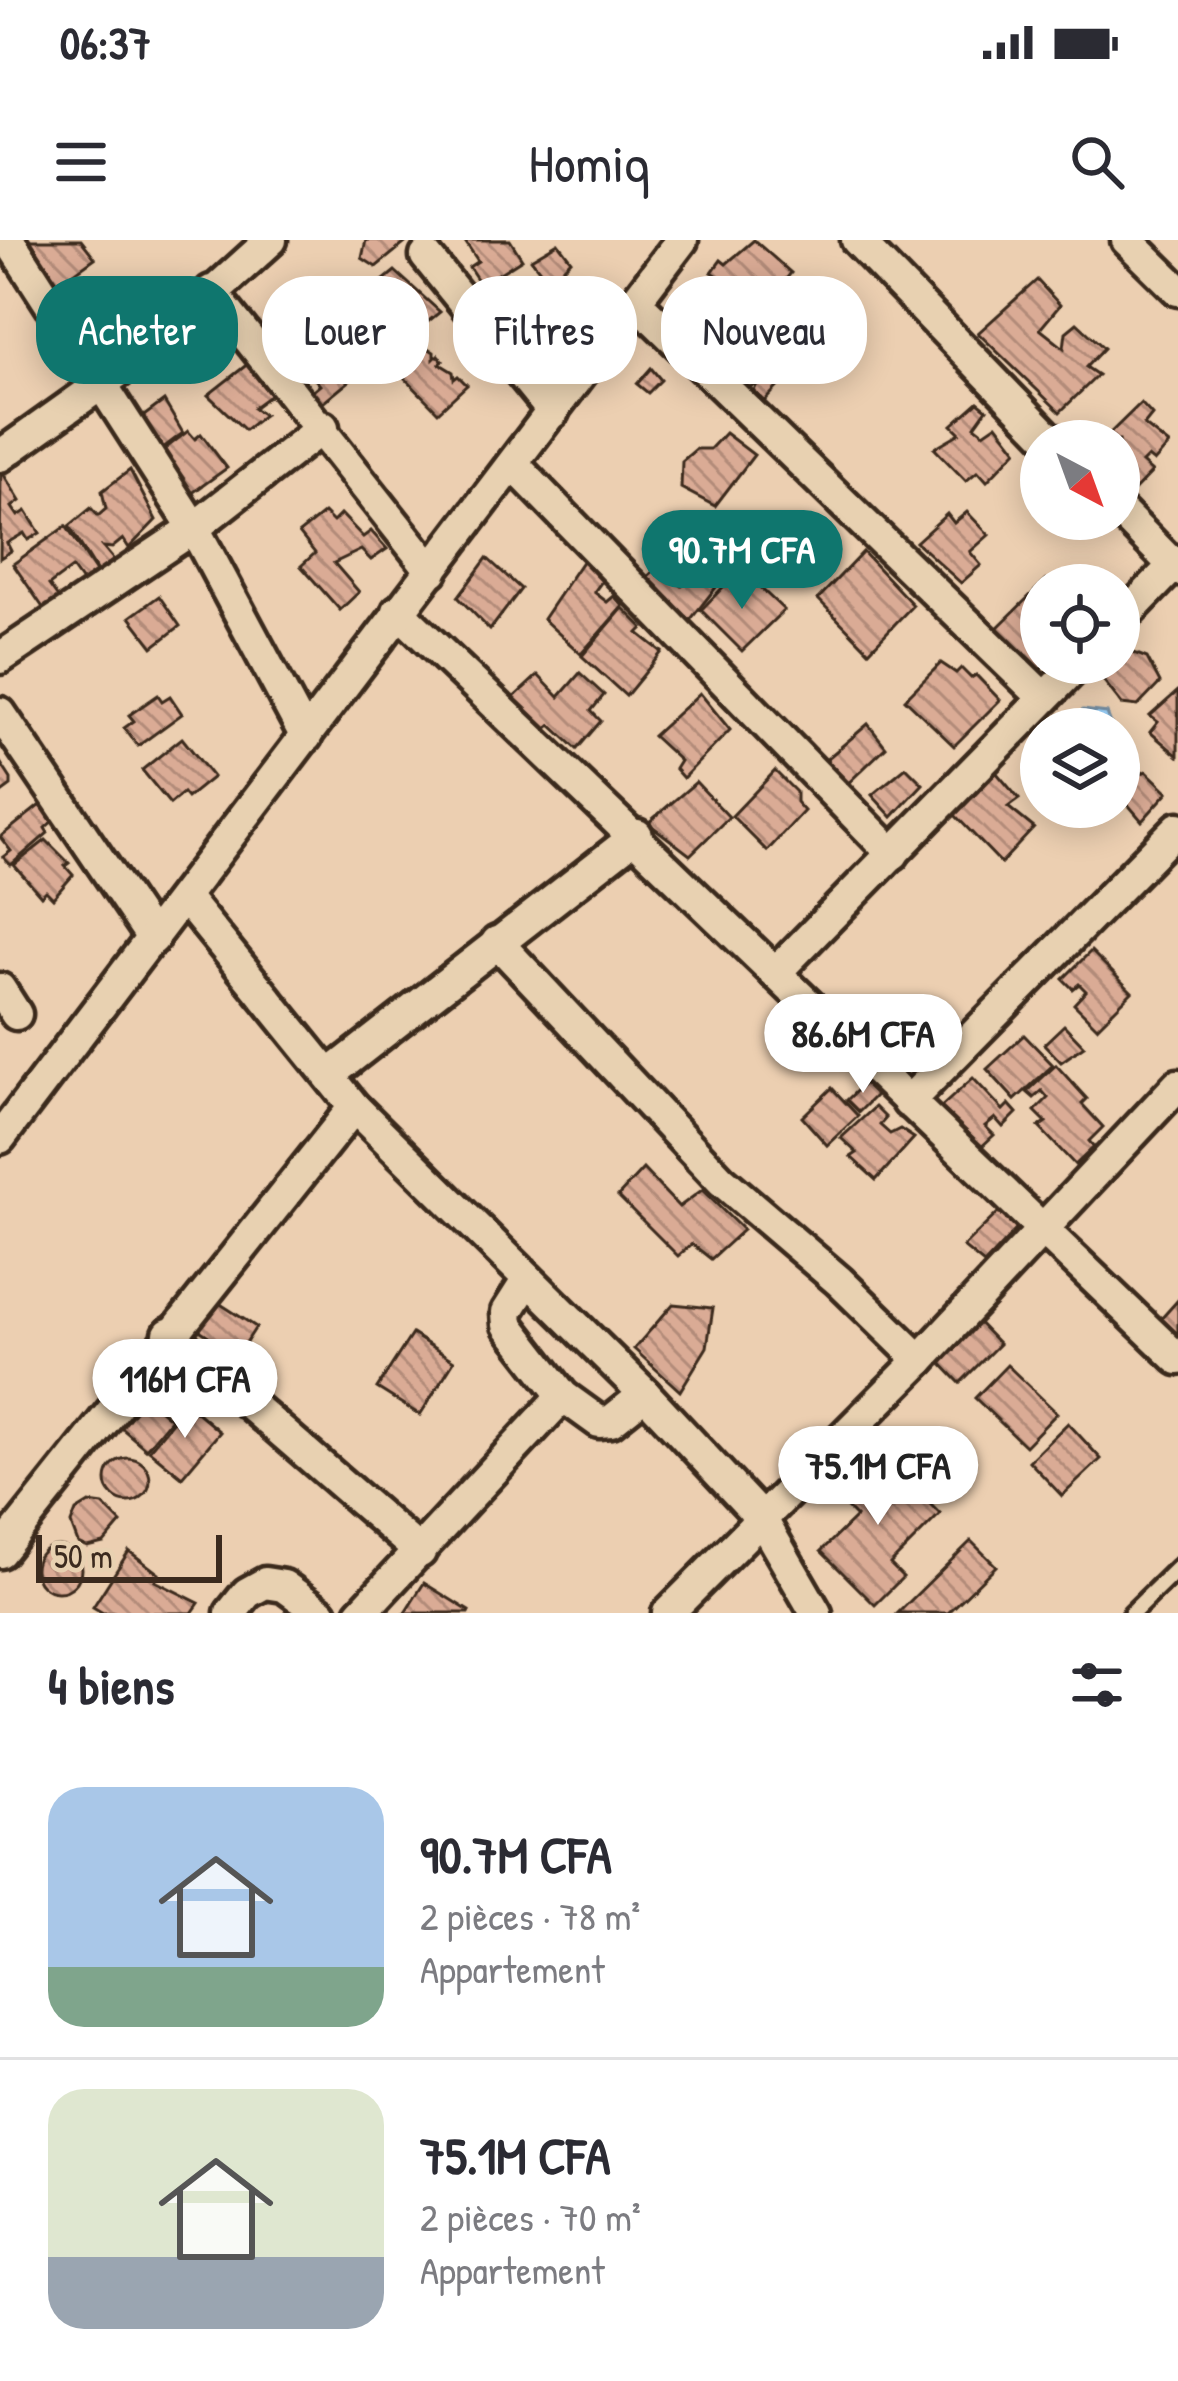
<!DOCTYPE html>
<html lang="fr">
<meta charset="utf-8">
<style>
:root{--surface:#fff;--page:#f7f7f7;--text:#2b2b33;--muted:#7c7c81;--line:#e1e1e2;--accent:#0f766e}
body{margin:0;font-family:"Patrick Hand",sans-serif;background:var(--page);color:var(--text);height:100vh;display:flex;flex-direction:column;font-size:45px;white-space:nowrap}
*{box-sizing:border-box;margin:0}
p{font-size:39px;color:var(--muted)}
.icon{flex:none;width:66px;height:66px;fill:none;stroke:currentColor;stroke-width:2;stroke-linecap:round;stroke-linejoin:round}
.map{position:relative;height:1373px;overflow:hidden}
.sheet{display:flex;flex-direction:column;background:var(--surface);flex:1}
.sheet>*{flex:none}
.guide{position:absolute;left:36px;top:36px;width:1107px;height:108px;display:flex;gap:24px}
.needle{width:78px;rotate:139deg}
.tools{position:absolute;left:1020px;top:180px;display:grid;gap:24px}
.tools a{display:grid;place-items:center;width:120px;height:120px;border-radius:50%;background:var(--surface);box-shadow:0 6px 30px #0003;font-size:60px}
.scale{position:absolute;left:36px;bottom:30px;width:186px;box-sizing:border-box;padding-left:12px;border:6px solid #3b2a1e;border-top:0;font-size:33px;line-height:42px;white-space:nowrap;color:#3b2a1e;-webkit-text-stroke:9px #e8d1b1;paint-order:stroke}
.price{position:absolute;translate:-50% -102px;padding:0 27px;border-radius:42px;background:#fff;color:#222;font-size:39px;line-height:78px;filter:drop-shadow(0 3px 6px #0008)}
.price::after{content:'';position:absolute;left:50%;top:72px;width:36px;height:27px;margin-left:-18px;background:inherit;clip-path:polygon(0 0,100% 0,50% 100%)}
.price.current{background:var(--accent);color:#fff}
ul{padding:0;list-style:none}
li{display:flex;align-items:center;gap:36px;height:300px;padding:0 48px}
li+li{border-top:3px solid var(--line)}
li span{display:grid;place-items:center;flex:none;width:336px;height:240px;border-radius:36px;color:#555}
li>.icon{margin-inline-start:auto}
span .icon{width:144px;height:144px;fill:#fffc;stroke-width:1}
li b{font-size:51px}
h2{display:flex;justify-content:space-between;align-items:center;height:144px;padding:0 48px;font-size:51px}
.pill{padding:0 42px;border-radius:48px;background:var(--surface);box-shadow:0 6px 30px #0003;font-size:42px;line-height:108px}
.pill.current{background:var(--accent);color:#fff}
.status{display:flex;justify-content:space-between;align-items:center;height:84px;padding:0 60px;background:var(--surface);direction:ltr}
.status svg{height:33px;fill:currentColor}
header{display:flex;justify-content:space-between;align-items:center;height:156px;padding:0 48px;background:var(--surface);font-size:54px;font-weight:600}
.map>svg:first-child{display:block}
.water{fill:url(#water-waves);stroke:#768fa3;stroke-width:3}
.building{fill:url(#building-back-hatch);stroke:#3b2a1e;stroke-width:3}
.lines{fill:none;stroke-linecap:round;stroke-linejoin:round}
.lane-casing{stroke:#3b2a1e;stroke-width:24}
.street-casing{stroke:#3b2a1e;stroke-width:39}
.lane{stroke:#e8d1b1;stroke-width:15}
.street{stroke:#e8d1b1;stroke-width:30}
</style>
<div class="status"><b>06:37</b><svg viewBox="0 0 49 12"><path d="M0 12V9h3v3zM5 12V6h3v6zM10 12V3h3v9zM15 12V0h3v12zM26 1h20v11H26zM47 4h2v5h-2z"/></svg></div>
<header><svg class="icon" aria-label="menu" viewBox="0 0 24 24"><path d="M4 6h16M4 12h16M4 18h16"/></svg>Homiq<svg class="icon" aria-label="search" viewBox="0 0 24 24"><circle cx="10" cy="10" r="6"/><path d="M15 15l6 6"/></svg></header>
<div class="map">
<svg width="1178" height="1373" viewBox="0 0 1178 1373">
<defs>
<pattern id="water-waves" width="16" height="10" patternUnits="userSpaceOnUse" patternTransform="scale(3)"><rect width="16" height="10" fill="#9dd3fc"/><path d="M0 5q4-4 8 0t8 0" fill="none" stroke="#88b5d8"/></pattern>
<pattern id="building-back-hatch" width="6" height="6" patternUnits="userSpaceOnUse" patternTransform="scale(3)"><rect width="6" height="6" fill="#daab95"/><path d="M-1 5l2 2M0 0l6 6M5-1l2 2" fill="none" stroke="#b28b79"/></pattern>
</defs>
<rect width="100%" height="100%" fill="#eccfb1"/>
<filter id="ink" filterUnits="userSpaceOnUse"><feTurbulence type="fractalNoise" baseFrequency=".00833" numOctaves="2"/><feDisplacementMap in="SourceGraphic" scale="24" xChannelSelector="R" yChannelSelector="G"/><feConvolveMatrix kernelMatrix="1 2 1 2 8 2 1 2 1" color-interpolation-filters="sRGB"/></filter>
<g filter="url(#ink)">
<path class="water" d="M1083 470 1107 473 1113 489H1079L1074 477Z"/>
<g class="building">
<path d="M25 0H81L95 18 74 33 79 45 58 59Z"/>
<path d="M366 0H409L376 27 362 18Z"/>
<path d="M464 0H510L522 19 481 45 469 27 478 21Z"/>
<path d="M754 0 791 33 764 66 712 32 721 20 726 24Z"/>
<path d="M558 3 571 20 549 42 531 19Z"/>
<path d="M395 31 440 72 420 88 414 80 408 85 414 92 378 121 367 107 373 102 366 94 360 99 340 76Z"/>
<path d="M504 35 536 75 504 101 473 63Z"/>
<path d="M1037 40 1060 65 1040 89 1064 108 1066 92 1077 83 1104 108 1086 127 1098 135 1060 172 978 93Z"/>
<path d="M708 46 728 62 733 57 741 65 733 80 743 86 722 114 677 79 685 61 691 64Z"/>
<path d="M762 81 790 105 770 126 785 139 757 169 751 157 757 144 743 149 728 140 747 119 743 112 751 104 747 98Z"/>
<path d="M328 84 363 117 352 127 358 134 318 167 308 155 320 145 313 137 322 131 316 124 301 137 284 123Z"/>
<path d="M419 102 434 112V119L438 115 443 121 440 124 453 132 454 139 458 136 467 145 438 172 394 127Z"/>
<path d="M249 123 279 149 253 168 264 175 245 190 208 155Z"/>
<path d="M651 128 661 140 648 153 637 144Z"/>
<path d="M164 161 183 193 155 214 133 184Z"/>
<path d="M978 162 987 169 975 186 984 193 997 184 1017 210 987 241 978 231 966 241 934 208 960 193 952 185Z"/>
<path d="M1141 163 1152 175 1144 185 1169 205 1154 222 1148 217 1142 223 1152 232 1129 256 1119 245V201H1102Z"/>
<path d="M188 191 195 199 201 194 227 228 184 259 177 251 185 245 161 212Z"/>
<path d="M725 193 754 215 715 266 681 248 682 221 696 209H710Z"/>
<path d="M1 230 20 261 12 267 18 276 26 271 40 293 28 300 24 293 7 303 11 311 0 318Z"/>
<path d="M130 230 156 280 129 308 123 299 112 308 103 307 114 320 98 333 69 286 91 268 98 276 106 269 102 251Z"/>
<path d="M967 272 989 295 970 312 981 325 961 343 916 302 947 274 954 283Z"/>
<path d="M324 273 333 282 341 274 363 297 371 291 387 309 371 320 361 310 334 323 359 352 340 370 301 326 315 313 299 293Z"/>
<path d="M66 286 96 332 82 342 72 328 49 345 59 359 44 369 13 324Z"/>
<path d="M863 312 913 365 869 411 818 359Z"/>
<path d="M487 318 521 349 490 390 458 357Z"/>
<path d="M583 320 602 341 594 352 607 362 614 356 623 366 581 414 543 379Z"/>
<path d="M660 325 682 346 700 329 717 346 680 393 643 341Z"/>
<path d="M751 339 784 370 742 411 701 370 728 342 741 351Z"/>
<path d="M1045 341 1041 423H1047L1032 438 990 395Z"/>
<path d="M159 356 180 386 153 407 130 377Z"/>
<path d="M623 368 643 388 638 393 662 412 626 456 582 416Z"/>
<path d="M1134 413 1147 418 1160 443 1138 466 1122 464 1103 440 1121 415Z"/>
<path d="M941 423 956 433 961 428 971 438 976 435 1000 460 954 506 905 459Z"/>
<path d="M580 433 604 455 591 471 601 481 577 509 551 485 543 492 511 460 538 435 559 457Z"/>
<path d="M1178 451V516L1150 492 1158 482 1150 476Z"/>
<path d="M700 453 730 490 683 538 675 529 680 521 653 496Z"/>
<path d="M158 455 162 461 170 456 182 474 138 506 124 488 134 481 129 475Z"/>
<path d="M868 484 886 507 843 548 822 523Z"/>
<path d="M182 498 213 537 187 558 183 553 170 564 142 530Z"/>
<path d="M1119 505 1138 523 1137 536 1146 531 1168 552 1142 581 1119 554Z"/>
<path d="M0 522 11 539V546L0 554Z"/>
<path d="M990 525 1019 559 1008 567 1034 588 1001 623 951 571Z"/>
<path d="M906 527 923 544 892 577 872 555Z"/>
<path d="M775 531 796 552V562L804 571 767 611 732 576Z"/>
<path d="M696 542 729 577 690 615 648 583Z"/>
<path d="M40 565 54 580 45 588 48 593 11 625 3 617 11 611 0 597Z"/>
<path d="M46 600 69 623 65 626 73 635 53 658 46 651 41 656 14 625Z"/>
<path d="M1091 711 1132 752 1097 787 1074 764 1086 751 1079 744 1073 749 1063 739Z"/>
<path d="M1064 785 1084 806 1061 822 1044 804Z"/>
<path d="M1024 795 1053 825 1015 860 987 829Z"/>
<path d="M1056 825 1087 859 1082 864 1103 887 1089 901 1094 907 1075 925 1039 887 1046 882 1035 871 1048 858 1042 851 1034 858 1027 852Z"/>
<path d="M973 838 1003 870 1009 864 1017 873 1003 887 995 878 985 886 994 895 978 910 939 869Z"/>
<path d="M868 840 879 852 859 872 847 860Z"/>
<path d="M832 848 858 876 827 905 802 877Z"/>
<path d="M875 867 886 878 880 885 890 894 900 889 914 898 876 940 851 917 857 913 841 898Z"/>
<path d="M643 929 679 967 702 950 743 990 711 1019 692 1004 678 1016 618 956Z"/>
<path d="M1005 966 1024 981 984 1024 963 1007Z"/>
<path d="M205 1054 256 1087 238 1115 187 1082Z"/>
<path d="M1178 1060V1097L1160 1080Z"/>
<path d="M673 1064 713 1068 707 1107 680 1151 634 1109Z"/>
<path d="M973 1077 999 1104 960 1143 934 1116Z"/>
<path d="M412 1094 454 1121 420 1175 377 1148Z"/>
<path d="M1007 1125 1057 1173 1025 1206 975 1158Z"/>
<path d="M136 1150 171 1179 146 1209 111 1179Z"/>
<path d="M187 1164 220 1192 182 1237 149 1210Z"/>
<path d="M1068 1183 1101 1219 1062 1256 1029 1221Z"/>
<path d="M918 1189 932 1204 936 1215 931 1219 950 1239 928 1260 888 1218Z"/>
<path d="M880 1214 940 1274 890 1324 903 1337 875 1365 821 1311 856 1277 837 1258Z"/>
<circle cx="128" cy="1240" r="22"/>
<path d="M89 1263 103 1265 121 1283 104 1303 87 1307 78 1303 71 1284 76 1271Z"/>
<path d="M971 1301 996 1326 948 1373H898Z"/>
<circle cx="58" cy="1329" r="23"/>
<path d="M129 1311 159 1334 155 1341 199 1363 192 1373H103L93 1367Z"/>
<path d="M424 1343 469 1371 468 1373H405Z"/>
</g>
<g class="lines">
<defs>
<path id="lane" d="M1132 1373 1178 1328"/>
<g id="street">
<path d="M9 0 194 288 306 497"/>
<path d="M857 0 1052 201"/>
<path d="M1127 0 1178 50"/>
<path d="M426 16 553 172"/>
<path d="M211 51 432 331"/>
<path d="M637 63 1044 458"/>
<path d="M0 216 153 107 271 0"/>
<path d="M513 224 893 614"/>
<path d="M1119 270 1178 330"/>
<path d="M398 371 1178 1119"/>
<path d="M1119 382 1178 321"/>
<path d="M0 418 194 288 323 187"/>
<path d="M0 473 153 699"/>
<path d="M184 657 354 867 645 1154 761 1278 816 1373"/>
<path d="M497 702 721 940 839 1041 920 1120"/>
<path d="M775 733 1079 423"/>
<path d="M0 749 16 774"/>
<path d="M329 835 637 595"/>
<path d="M908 862 1178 588"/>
<path d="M0 898 682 0"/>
<path d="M528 1039 507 1072 508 1085 563 1156 599 1182 611 1181 645 1154"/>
<path d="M169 1094 420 1312"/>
<path d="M0 1312 354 867"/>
<path d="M231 1373 247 1353 265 1343 284 1346 321 1373"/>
<path d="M361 1373 563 1156"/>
<path d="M668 1373 920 1120 1178 845"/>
</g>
</defs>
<use href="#lane" class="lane-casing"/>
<use href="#street" class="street-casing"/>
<use href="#lane" class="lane"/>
<use href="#street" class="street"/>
</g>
</g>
</svg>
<div class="tools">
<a><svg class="needle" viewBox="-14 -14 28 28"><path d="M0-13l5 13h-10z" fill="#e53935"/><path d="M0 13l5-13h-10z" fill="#7c7c81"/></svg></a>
<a><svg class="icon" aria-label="locate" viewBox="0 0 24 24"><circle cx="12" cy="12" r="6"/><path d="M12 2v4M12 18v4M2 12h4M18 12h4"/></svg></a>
<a><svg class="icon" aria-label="layers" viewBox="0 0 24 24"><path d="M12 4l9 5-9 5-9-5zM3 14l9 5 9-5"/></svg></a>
</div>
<div class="scale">50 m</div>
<b class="price current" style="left:742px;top:372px">90.7M CFA</b>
<b class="price" style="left:863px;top:856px">86.6M CFA</b>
<b class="price" style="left:185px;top:1201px">116M CFA</b>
<b class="price" style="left:878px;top:1288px">75.1M CFA</b>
<div class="guide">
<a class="pill current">Acheter</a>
<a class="pill">Louer</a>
<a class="pill">Filtres</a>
<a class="pill">Nouveau</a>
</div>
</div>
<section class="sheet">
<h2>4 biens<svg class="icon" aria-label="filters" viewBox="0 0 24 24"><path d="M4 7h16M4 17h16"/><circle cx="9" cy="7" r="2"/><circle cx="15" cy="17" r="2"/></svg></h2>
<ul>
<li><span style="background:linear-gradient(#a9c7e8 75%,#7fa58c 0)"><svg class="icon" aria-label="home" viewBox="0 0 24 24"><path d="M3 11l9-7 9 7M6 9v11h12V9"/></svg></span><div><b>90.7M CFA</b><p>2 pièces · 78 m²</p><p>Appartement</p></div></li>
<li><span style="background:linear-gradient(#dfe7d0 70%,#9aa5b1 0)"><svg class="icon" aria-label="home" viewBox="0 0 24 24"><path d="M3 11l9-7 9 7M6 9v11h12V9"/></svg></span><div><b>75.1M CFA</b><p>2 pièces · 70 m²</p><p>Appartement</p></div></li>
</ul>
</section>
